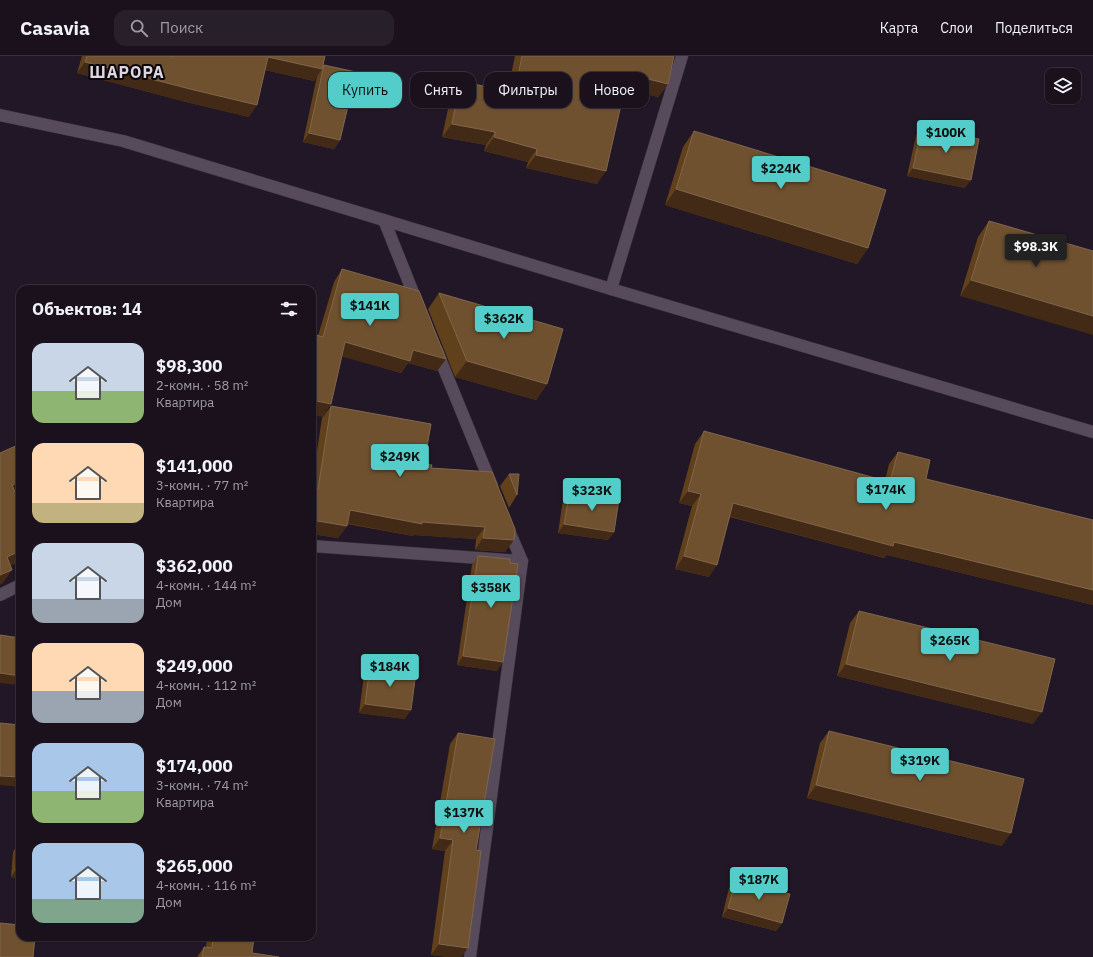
<!DOCTYPE html>
<html lang="ru">
<meta charset="utf-8">
<style>
:root{--surface:#1a111c;--page:#271f29;--text:#f1f3f6;--muted:#9f9da3;--line:#38313b;--accent:#53cdc9}
body{margin:0;font-family:"IBM Plex Sans",sans-serif;background:var(--page);color:var(--text);height:100vh;display:flex;flex-direction:column;font-size:15px;white-space:nowrap}
*{box-sizing:border-box;margin:0}
p{font-size:13px;color:var(--muted)}
.icon{flex:none;width:22px;height:22px;fill:none;stroke:currentColor;stroke-width:2;stroke-linecap:round;stroke-linejoin:round}
.map{position:relative;flex:1;overflow:hidden}
.panel{position:absolute;left:16px;top:229px;width:300px;height:656px;display:flex;flex-direction:column;background:var(--surface);border-radius:12px;box-shadow:0 1px 3px #0004,0 0 0 1px var(--line)}
.panel>*{flex:none}
.hud{position:absolute;left:328px;top:16px;width:380px;height:36px;display:flex;gap:8px}
.tools{position:absolute;left:1045px;top:12px;display:grid;gap:8px}
.tools a{display:grid;place-items:center;width:36px;height:36px;border-radius:8px;background:var(--surface);box-shadow:0 1px 3px #0004,0 0 0 1px var(--line);font-size:20px}
.price{position:absolute;translate:-50% -34px;padding:0 9px;border-radius:4px;background:var(--accent);color:#111;font-size:13px;line-height:26px;filter:drop-shadow(0 1px 2px #0008)}
.price::after{content:'';position:absolute;left:50%;top:24px;width:12px;height:9px;margin-left:-6px;background:inherit;clip-path:polygon(0 0,100% 0,50% 100%)}
.price.on{background:#222;color:#fff}
ul{padding:0;list-style:none}
li{display:flex;align-items:center;gap:12px;height:100px;padding:0 16px}
li span{display:grid;place-items:center;flex:none;width:112px;height:80px;border-radius:12px;color:#555}
li>.icon{margin-inline-start:auto}
span .icon{width:48px;height:48px;fill:#fffc;stroke-width:1}
li b{font-size:17px}
h2{display:flex;justify-content:space-between;align-items:center;height:48px;padding:0 16px;font-size:17px}
.chip{padding:0 14px;border-radius:12px;background:var(--surface);box-shadow:0 1px 3px #0004,0 0 0 1px var(--line);font-size:14px;line-height:36px}
.chip.on{background:var(--accent);color:#111}
header{display:flex;align-items:center;gap:24px;box-sizing:border-box;height:56px;padding:0 20px;background:var(--surface);border-bottom:1px solid var(--line)}
header strong{font-size:19px}
nav{display:flex;gap:22px;margin-inline-start:auto;font-size:14px}
.search{width:280px;height:36px;background:var(--page);display:flex;align-items:center;gap:10px;box-sizing:border-box;padding:0 14px;border-radius:12px;color:var(--muted);font-size:15px}
.map>svg:first-child{display:block}
.lines{fill:none;stroke-linecap:round;stroke-linejoin:round}
.street-casing{stroke:#39313c;stroke-width:13}
.secondary-casing{stroke:#39313c;stroke-width:13}
.street{stroke:#574a5b;stroke-width:12}
.secondary{stroke:#574a5b;stroke-width:12}
.wall{fill:#61411b}
.shaded-wall{fill:#422a16}
.building{fill:#6f5130;stroke:#80664c}
.labels{text-anchor:middle;dominant-baseline:central;stroke-width:4;stroke-linejoin:round;paint-order:stroke}
.district-label{font-size:16px;font-weight:bold;letter-spacing:1px;fill:#ddd6e0;stroke:#09050a}
</style>
<header>
<strong>Casavia</strong>
<div class="search"><svg class="icon" aria-label="search" viewBox="0 0 24 24"><circle cx="10" cy="10" r="6"/><path d="M15 15l6 6"/></svg>Поиск</div>
<nav><a>Карта</a><a>Слои</a><a>Поделиться</a></nav>
</header>
<div class="map">
<svg width="1093" height="901" viewBox="0 0 1093 901">
<rect width="100%" height="100%" fill="#221726"/>
<g class="lines">
<defs>
<g id="street">
<path d="M384 164 418 249"/>
<path d="M611 233 682 0"/>
<path d="M436 293 492 430"/>
<path d="M312 490 522 505 507 470"/>
<path d="M0 539 20 529"/>
<path d="M470 901 522 505"/>
</g>
<path id="secondary" d="M0 59 123 85 611 233 1093 376"/>
</defs>
<use href="#street" class="street-casing"/>
<use href="#secondary" class="secondary-casing"/>
<use href="#street" class="street"/>
<use href="#secondary" class="secondary"/>
</g>
<g class="wall">
<path d="M82 0H325L323 11 324 9 340 84 334 93 303 86 317 20 314 25 265 14 249 61 186 46 77 17Z"/>
<path d="M515 0H674L668 28 658 41 625 33 597 128 526 112 528 106 484 95 486 89 442 81 451 39 460 25 505 35 506 33H508Z"/>
<path d="M922 71 965 132 907 120 916 80Z"/>
<path d="M694 75 868 192 857 208 665 149 683 91Z"/>
<path d="M989 165 1093 195 960 240 978 181Z"/>
<path d="M342 213 446 303 437 315 408 307 401 317 342 300 323 361 318 280 334 226Z"/>
<path d="M439 237 547 328 536 344 455 321 428 253Z"/>
<path d="M331 350 424 408 431 412 514 484 505 496 475 494 476 483 414 479 413 480 347 468V470L338 482 312 478V428L322 362Z"/>
<path d="M704 375 885 425 889 408 898 396 926 423 1093 464V549L887 499 884 502 730 461 709 521 675 513 692 450 679 447 695 388Z"/>
<path d="M509 418 517 439 509 452 500 430Z"/>
<path d="M570 435 614 476 608 484 558 477 563 444Z"/>
<path d="M478 500 510 507 497 615 457 609 472 509Z"/>
<path d="M859 555 1033 668 837 620 850 567Z"/>
<path d="M370 610 405 663 359 657 364 619Z"/>
<path d="M829 675 1002 790 807 742 820 687Z"/>
<path d="M458 677 476 794 468 892 461 901H449L431 899 445 795 432 793 450 688Z"/>
<path d="M17 789 20 823 11 821 13 796Z"/>
<path d="M736 824 782 867 776 875 722 861 729 832Z"/>
<path d="M207 881H254L252 897 279 901H197L204 891 206 892Z"/>
</g>
<g class="shaded-wall">
<path d="M268 1 322 13 314 25 260 13Z"/>
<path d="M85 6 257 49 249 61 186 46 77 17Z"/>
<path d="M628 18 668 28 658 41 619 32Z"/>
<path d="M452 68 495 76 486 89 442 81Z"/>
<path d="M309 77 340 84 334 93 303 86Z"/>
<path d="M494 81 537 93 528 106 484 95Z"/>
<path d="M536 99 606 115 597 128 526 112Z"/>
<path d="M913 112 971 124 965 132 907 120Z"/>
<path d="M676 133 868 192 857 208 665 149Z"/>
<path d="M971 224 1093 260V279L960 240Z"/>
<path d="M345 286 413 294 446 303 437 315 408 307 401 317 336 299Z"/>
<path d="M467 305 547 328 536 344 455 321Z"/>
<path d="M312 344 331 348 323 361 312 359Z"/>
<path d="M20 426V436L2 444 12 429Z"/>
<path d="M688 435 701 438 692 450 679 447Z"/>
<path d="M733 447 1093 534V549L887 499 884 502 725 459Z"/>
<path d="M350 454 422 466 485 471 476 483 414 479 413 480 341 466Z"/>
<path d="M312 464 347 470 338 482 312 478Z"/>
<path d="M564 468 614 476 608 484 558 477Z"/>
<path d="M483 482 514 484 505 496 475 494Z"/>
<path d="M20 495V506L0 514 7 501Z"/>
<path d="M684 500 717 509 709 521 675 513Z"/>
<path d="M12 514 2 528 0 529V519Z"/>
<path d="M463 600 503 606 497 615 457 609Z"/>
<path d="M846 608 1042 656 1033 668 837 620Z"/>
<path d="M0 617 20 620V629L0 627Z"/>
<path d="M365 648 411 654 405 663 359 657Z"/>
<path d="M0 720 20 721V731L0 729Z"/>
<path d="M816 729 1011 777 1002 790 807 742Z"/>
<path d="M440 782 453 784 445 795 432 793Z"/>
<path d="M15 815H20V823L11 821Z"/>
<path d="M728 852 782 867 776 875 722 861Z"/>
<path d="M439 888 468 892 461 901H449L431 899Z"/>
</g>
<g class="building">
<path d="M87 0H169L173 1V0H325L322 13 268 1 257 49 194 34 85 6Z"/>
<path d="M522 0H674L668 28 628 18 606 115 536 99 537 93 494 81 495 76 452 68 460 25 506 35V33L515 35Z"/>
<path d="M324 9 356 16 340 84 309 77Z"/>
<path d="M922 71 979 83 971 124 913 112Z"/>
<path d="M694 75 886 134 868 192 676 133Z"/>
<path d="M989 165 1093 195V260L971 224Z"/>
<path d="M342 213 419 235 446 303 413 294 410 305 345 286 331 348 312 344V278L323 281Z"/>
<path d="M439 237 563 273 547 328 467 305Z"/>
<path d="M331 350 431 368 424 408 432 409 431 412 492 416 515 473 514 484 483 482 485 471 422 466V468L350 454 347 470 312 464V433H318Z"/>
<path d="M704 375 890 426 898 396 930 404 926 423 1093 464V534L894 486 893 490 733 447 717 509 684 500 701 438 688 435Z"/>
<path d="M20 388V426L12 429 20 448V495L7 501 12 514 0 519V397Z"/>
<path d="M509 418H519L517 439Z"/>
<path d="M570 435 619 443 614 476 564 468Z"/>
<path d="M478 500 510 503V507L518 508 503 606 463 600Z"/>
<path d="M859 555 1055 603 1042 656 846 608Z"/>
<path d="M0 579 20 582V620L0 617Z"/>
<path d="M370 610 416 616 411 654 365 648Z"/>
<path d="M0 667 20 669V721L0 720Z"/>
<path d="M829 675 1024 723 1011 777 816 729Z"/>
<path d="M458 677 495 683 476 794 481 795 468 892 439 888 453 784 440 782Z"/>
<path d="M17 789 20 790V815H15Z"/>
<path d="M736 824 790 838 782 867 728 852Z"/>
<path d="M0 867 20 869V881H35L33 901H0Z"/>
<path d="M213 881H254L252 897 279 901H202L204 891 212 892Z"/>
</g>
<g class="labels">
<g class="district-label">
<text x="127" y="16">ШАРОРА</text>
</g>
</g>
</svg>
<div class="tools">
<a><svg class="icon" aria-label="layers" viewBox="0 0 24 24"><path d="M12 4l9 5-9 5-9-5zM3 14l9 5 9-5"/></svg></a>
</div>
<b class="price" style="left:946px;top:98px">$100K</b>
<b class="price" style="left:781px;top:134px">$224K</b>
<b class="price on" style="left:1036px;top:212px">$98.3K</b>
<b class="price" style="left:370px;top:271px">$141K</b>
<b class="price" style="left:504px;top:284px">$362K</b>
<b class="price" style="left:400px;top:422px">$249K</b>
<b class="price" style="left:886px;top:455px">$174K</b>
<b class="price" style="left:592px;top:456px">$323K</b>
<b class="price" style="left:491px;top:553px">$358K</b>
<b class="price" style="left:950px;top:606px">$265K</b>
<b class="price" style="left:390px;top:632px">$184K</b>
<b class="price" style="left:920px;top:726px">$319K</b>
<b class="price" style="left:464px;top:778px">$137K</b>
<b class="price" style="left:759px;top:845px">$187K</b>
<div class="hud">
<a class="chip on">Купить</a>
<a class="chip">Снять</a>
<a class="chip">Фильтры</a>
<a class="chip">Новое</a>
</div>
<section class="panel">
<h2>Объектов: 14<svg class="icon" aria-label="filters" viewBox="0 0 24 24"><path d="M4 7h16M4 17h16"/><circle cx="9" cy="7" r="2"/><circle cx="15" cy="17" r="2"/></svg></h2>
<ul>
<li><span style="background:linear-gradient(#c9d6e8 60%,#8fb573 0)"><svg class="icon" aria-label="home" viewBox="0 0 24 24"><path d="M3 11l9-7 9 7M6 9v11h12V9"/></svg></span><div><b>$98,300</b><p>2-комн. · 58 m²</p><p>Квартира</p></div></li>
<li><span style="background:linear-gradient(#ffd9b3 75%,#c2b280 0)"><svg class="icon" aria-label="home" viewBox="0 0 24 24"><path d="M3 11l9-7 9 7M6 9v11h12V9"/></svg></span><div><b>$141,000</b><p>3-комн. · 77 m²</p><p>Квартира</p></div></li>
<li><span style="background:linear-gradient(#c9d6e8 70%,#9aa5b1 0)"><svg class="icon" aria-label="home" viewBox="0 0 24 24"><path d="M3 11l9-7 9 7M6 9v11h12V9"/></svg></span><div><b>$362,000</b><p>4-комн. · 144 m²</p><p>Дом</p></div></li>
<li><span style="background:linear-gradient(#ffd9b3 60%,#9aa5b1 0)"><svg class="icon" aria-label="home" viewBox="0 0 24 24"><path d="M3 11l9-7 9 7M6 9v11h12V9"/></svg></span><div><b>$249,000</b><p>4-комн. · 112 m²</p><p>Дом</p></div></li>
<li><span style="background:linear-gradient(#a9c7e8 60%,#8fb573 0)"><svg class="icon" aria-label="home" viewBox="0 0 24 24"><path d="M3 11l9-7 9 7M6 9v11h12V9"/></svg></span><div><b>$174,000</b><p>3-комн. · 74 m²</p><p>Квартира</p></div></li>
<li><span style="background:linear-gradient(#a9c7e8 70%,#7fa58c 0)"><svg class="icon" aria-label="home" viewBox="0 0 24 24"><path d="M3 11l9-7 9 7M6 9v11h12V9"/></svg></span><div><b>$265,000</b><p>4-комн. · 116 m²</p><p>Дом</p></div></li>
</ul>
</section>
</div>
